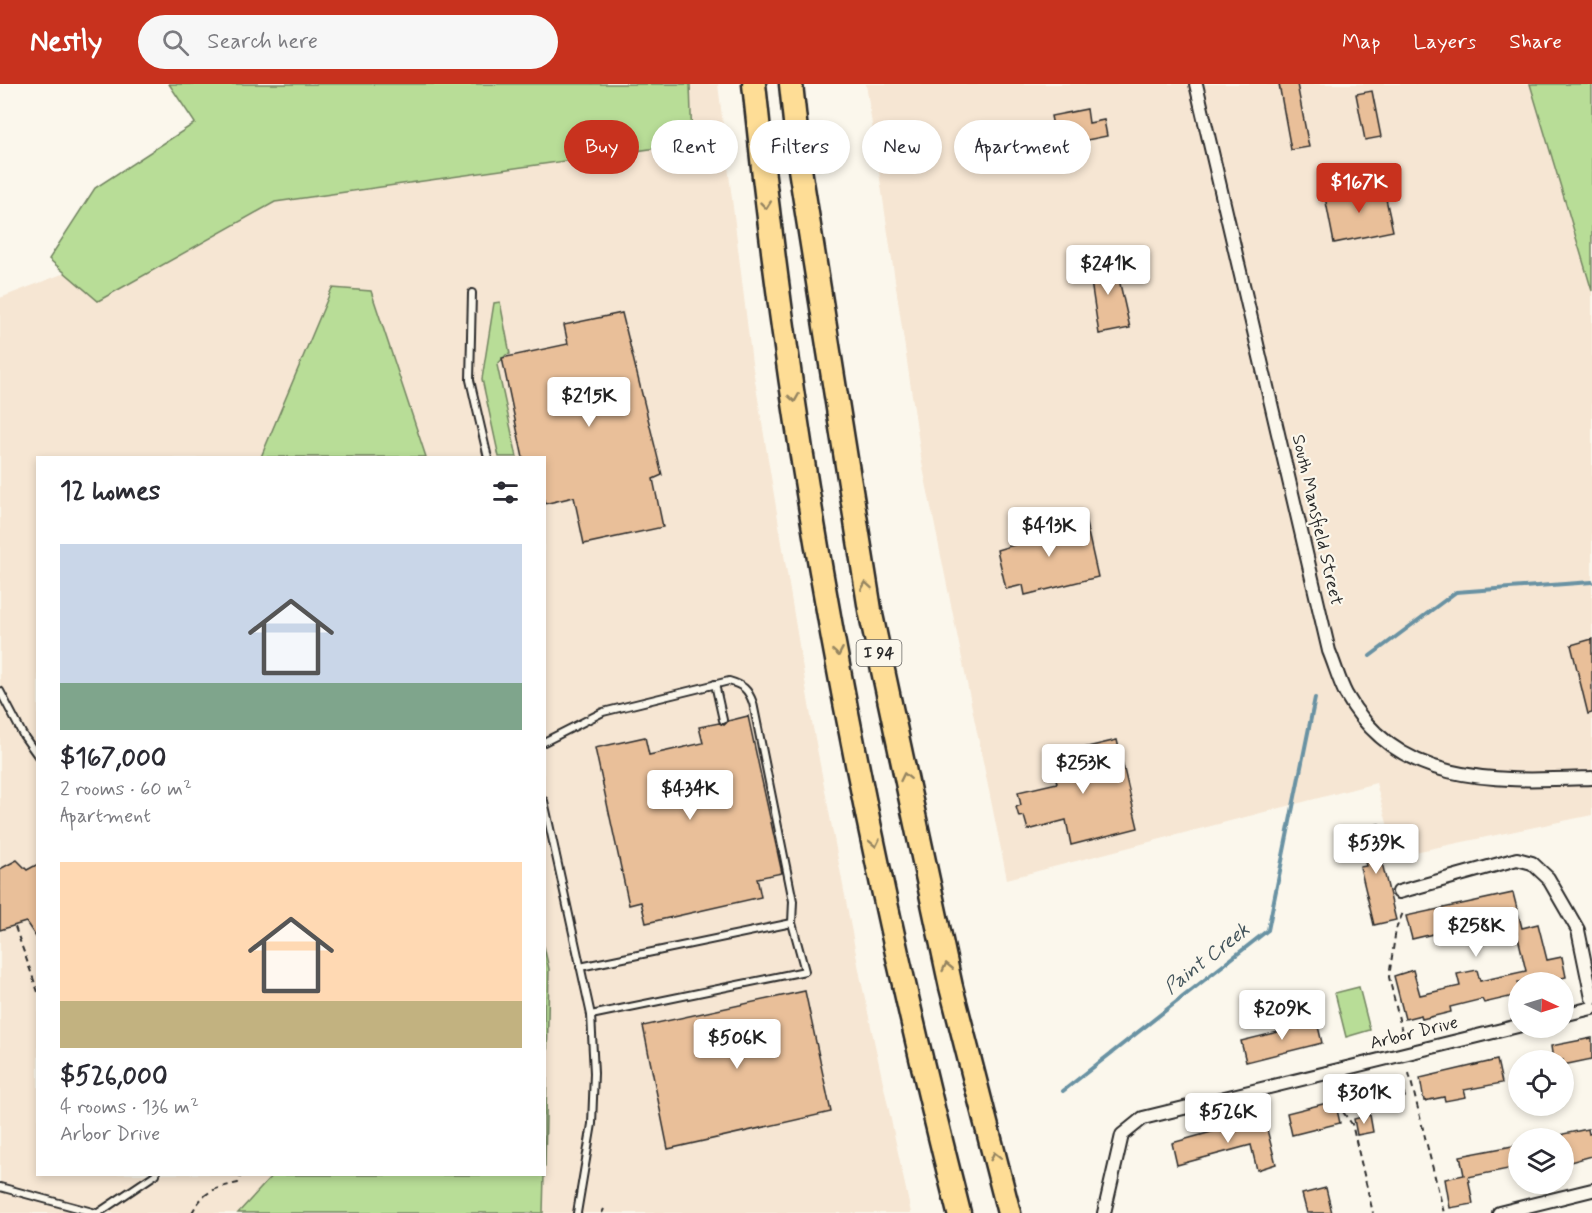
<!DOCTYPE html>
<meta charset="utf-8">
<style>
:root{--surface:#fff;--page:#f7f7f7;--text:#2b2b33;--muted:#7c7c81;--accent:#c8321e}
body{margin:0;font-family:Mynerve,sans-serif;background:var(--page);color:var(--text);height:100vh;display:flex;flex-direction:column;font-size:22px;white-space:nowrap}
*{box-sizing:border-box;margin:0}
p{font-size:20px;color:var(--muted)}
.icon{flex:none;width:33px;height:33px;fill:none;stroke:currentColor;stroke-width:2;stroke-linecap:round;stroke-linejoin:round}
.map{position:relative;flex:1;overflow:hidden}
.sheet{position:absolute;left:36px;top:372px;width:510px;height:720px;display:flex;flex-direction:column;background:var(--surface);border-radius:0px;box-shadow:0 3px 9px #0003}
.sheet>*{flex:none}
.banner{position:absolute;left:564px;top:36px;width:570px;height:54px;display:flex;gap:12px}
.needle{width:39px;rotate:94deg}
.buttons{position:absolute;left:1508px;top:888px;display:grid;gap:12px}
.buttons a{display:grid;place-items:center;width:66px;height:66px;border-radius:50%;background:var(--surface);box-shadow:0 3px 9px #0003;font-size:30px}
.price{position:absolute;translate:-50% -51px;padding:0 14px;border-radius:6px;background:#fff;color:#222;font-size:20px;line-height:39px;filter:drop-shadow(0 2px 3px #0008)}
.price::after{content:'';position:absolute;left:50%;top:36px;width:18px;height:14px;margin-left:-9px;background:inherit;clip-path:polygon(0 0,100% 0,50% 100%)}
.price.on{background:var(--accent);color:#fff}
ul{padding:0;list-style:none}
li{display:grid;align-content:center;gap:12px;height:318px;padding:0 24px}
li span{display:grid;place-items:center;height:186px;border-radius:0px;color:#555}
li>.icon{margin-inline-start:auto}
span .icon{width:108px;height:108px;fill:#fffc;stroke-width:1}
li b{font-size:26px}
h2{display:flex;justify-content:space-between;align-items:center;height:72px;padding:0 24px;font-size:26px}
.tag{padding:0 21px;border-radius:27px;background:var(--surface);box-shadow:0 3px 9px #0003;font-size:21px;line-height:54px}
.tag.on{background:var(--accent);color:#fff}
header{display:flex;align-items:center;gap:36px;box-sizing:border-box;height:84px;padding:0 30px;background:var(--accent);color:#fff}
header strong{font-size:28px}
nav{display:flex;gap:33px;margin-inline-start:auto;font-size:21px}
.search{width:420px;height:54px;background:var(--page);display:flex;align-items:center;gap:15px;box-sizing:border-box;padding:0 21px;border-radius:33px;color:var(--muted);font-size:22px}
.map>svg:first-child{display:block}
.built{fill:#f6e6d3;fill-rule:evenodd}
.green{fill:#b8dd97;stroke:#728461;stroke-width:1.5}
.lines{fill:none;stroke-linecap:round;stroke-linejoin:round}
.stream{stroke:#6992a3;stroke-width:4}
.building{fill:#e9bf99;stroke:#2b2b2b;stroke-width:1.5}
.lane-casing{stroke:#2b2b2b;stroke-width:10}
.street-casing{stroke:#2b2b2b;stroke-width:16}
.highway-casing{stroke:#2b2b2b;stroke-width:27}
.path{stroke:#2b2b2b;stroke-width:2;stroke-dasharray:6 4.5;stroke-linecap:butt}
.lane{stroke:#fbf7ec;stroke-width:6}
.street{stroke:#fbf7ec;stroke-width:12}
.highway{stroke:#fedd96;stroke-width:22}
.oneway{stroke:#948460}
.labels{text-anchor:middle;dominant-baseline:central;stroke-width:4.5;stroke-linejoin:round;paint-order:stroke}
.shield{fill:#fbf7ec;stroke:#696865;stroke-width:1.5}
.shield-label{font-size:16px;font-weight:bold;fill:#2b2b2b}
.street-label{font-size:18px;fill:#2b2b2b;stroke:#fbf7ec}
.water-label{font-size:20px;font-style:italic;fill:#45565d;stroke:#fbf7ec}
</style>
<header>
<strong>Nestly</strong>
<div class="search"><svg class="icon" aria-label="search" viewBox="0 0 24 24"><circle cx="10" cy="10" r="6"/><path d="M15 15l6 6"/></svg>Search here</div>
<nav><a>Map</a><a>Layers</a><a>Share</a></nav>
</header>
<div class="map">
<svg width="1592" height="1129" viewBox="0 0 1592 1129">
<rect width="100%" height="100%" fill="#fbf7ec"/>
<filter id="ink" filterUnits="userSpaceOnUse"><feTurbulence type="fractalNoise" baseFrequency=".0167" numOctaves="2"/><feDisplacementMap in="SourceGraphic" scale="12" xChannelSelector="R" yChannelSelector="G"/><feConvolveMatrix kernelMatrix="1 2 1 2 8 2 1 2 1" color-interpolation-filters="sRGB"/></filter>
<g filter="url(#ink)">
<g class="built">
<path d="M658 0H718L752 279 811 633 861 896 911 1129H0V214L83 182 319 73ZM38 374H544V1090H38Z"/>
<path d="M866 0H1533L1592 204V731L1396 772 1376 699 1007 795 922 379Z"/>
</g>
<g class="green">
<path d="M169 0H690L692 59 275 118 98 217 49 175 95 104 195 39Z"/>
<path d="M1530 0H1592V207Z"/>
<path d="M332 204 371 207 426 373H261Z"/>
<path d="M500 218 510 270 506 271 497 281 517 373H499L482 295 494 219Z"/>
<path d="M544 862 549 885 545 1082H544Z"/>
<path d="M1359 903 1370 946 1346 953 1335 909Z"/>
<path d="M273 1091H544L543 1129H238Z"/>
</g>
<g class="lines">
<g class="stream">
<path d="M1370 572 1456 508 1592 498"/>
<path d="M1063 1007 1268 846 1315 614"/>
</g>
</g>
<g class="building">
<path d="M1279 0H1297L1309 63 1291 66Z"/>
<path d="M1372 7 1381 53 1365 56 1356 10Z"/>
<path d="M1087 25 1089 39 1104 36 1107 52 1057 62 1051 32Z"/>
<path d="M1383 101 1393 147 1334 159 1325 113Z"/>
<path d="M1114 173 1130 244 1099 250 1088 178Z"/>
<path d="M622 229 662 391 653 395 663 443 584 460 574 413 544 420V374H523L502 274 568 260 564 241Z"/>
<path d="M1085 435 1098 493 1025 511 1023 501 1006 505 997 466 1014 461 1012 452Z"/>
<path d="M1592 555V629L1588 630 1571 561Z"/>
<path d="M748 632 782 789 757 794 761 813 646 839 641 818 629 821 595 664 645 653 649 671 703 659 699 643 719 639 724 641 728 637Z"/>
<path d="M1117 656 1138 744 1071 761 1066 736 1028 746 1024 732 1019 733 1016 723 1021 721 1018 708 1057 699 1050 672Z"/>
<path d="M1379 740 1388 777 1382 779 1396 836 1374 841 1360 783 1366 782 1357 745Z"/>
<path d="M17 776 27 786 38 780V856L26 838 0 846V785Z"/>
<path d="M1513 809 1522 844 1538 840 1547 876 1562 873 1566 893 1543 898H1518V911L1484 919 1482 915 1450 923 1451 928 1422 935 1421 931 1405 935 1394 892 1413 886 1420 911 1460 902 1457 890 1477 886 1480 897 1526 887 1516 845 1499 849 1496 835 1412 855 1406 832Z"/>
<path d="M805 907 831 1028 668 1065 643 942Z"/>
<path d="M1296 938 1297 943 1317 938 1322 959 1246 978 1241 957 1278 948 1277 943Z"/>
<path d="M1592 954V975L1563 981V976H1553L1551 962Z"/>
<path d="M1497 976 1502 999 1464 1006 1466 1013 1445 1017 1444 1013 1424 1017 1420 994Z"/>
<path d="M1400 994 1405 1013 1359 1024 1354 1005Z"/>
<path d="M1335 1017 1340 1039 1292 1051 1287 1029Z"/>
<path d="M1370 1031 1373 1048 1357 1051 1354 1035Z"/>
<path d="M1247 1038 1248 1043 1265 1038 1276 1080 1257 1086 1251 1061 1177 1081 1172 1059Z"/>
<path d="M1588 1045 1589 1050 1592 1049V1072L1563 1080V1050Z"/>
<path d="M1518 1061V1083L1468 1093 1473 1120 1450 1124 1445 1095 1464 1091 1460 1072Z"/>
<path d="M1326 1104 1332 1129H1307L1302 1110Z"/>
</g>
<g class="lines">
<defs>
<g id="lane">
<path d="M472 209 470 296 488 374"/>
<path d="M715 600 723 636"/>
<path d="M0 607 23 651 38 672"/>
<path d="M544 658 603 628 729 597C743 601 748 605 753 619L793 817 792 839"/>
<path d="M544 717 591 931 594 989 592 1040 577 1129"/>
<path d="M580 883 792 839 805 887 591 931"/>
<path d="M0 1103 96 1129"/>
<path d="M98 1129 156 1090"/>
</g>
<g id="street">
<path d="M1196 0 1329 567C1335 581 1339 597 1346 610 1398 704 1500 697 1592 694"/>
<path d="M1399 808 1517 775 1532 779 1548 794 1578 846 1592 914"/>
<path d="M1563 931 1592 924"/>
<path d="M1104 1129 1122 1051 1143 1034 1518 942"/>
<path d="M1499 1129 1592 1106"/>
</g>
<g id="highway">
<path d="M754 0C792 380 865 759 959 1129"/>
<path d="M791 0 800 85 870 526 951 903 1009 1129"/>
</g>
</defs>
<use href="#lane" class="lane-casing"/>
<use href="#street" class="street-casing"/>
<use href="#highway" class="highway-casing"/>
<g class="path">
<path d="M15 843 38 908"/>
<path d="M1402 948 1389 893 1396 845 1404 826"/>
<path d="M1409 989 1444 1129"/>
<path d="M1343 1028 1352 1040 1373 1129"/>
<path d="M192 1129C203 1107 215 1104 238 1099L241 1090"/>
<path d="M602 1129 604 1125"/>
</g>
<use href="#lane" class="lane"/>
<use href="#street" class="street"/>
<use href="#highway" class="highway"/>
</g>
<defs><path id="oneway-chevron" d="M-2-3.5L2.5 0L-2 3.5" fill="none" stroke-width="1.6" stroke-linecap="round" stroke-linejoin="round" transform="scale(1.5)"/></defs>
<g class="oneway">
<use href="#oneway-chevron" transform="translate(766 121) rotate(84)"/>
<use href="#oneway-chevron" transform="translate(794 314) rotate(81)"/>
<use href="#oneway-chevron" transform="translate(866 502) rotate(-99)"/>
<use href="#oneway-chevron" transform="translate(838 568) rotate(80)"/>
<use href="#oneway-chevron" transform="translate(905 693) rotate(-102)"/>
<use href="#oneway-chevron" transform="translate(875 759) rotate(78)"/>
<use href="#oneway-chevron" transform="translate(947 883) rotate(-103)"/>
<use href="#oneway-chevron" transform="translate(995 1072) rotate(-104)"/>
</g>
</g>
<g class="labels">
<rect class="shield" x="856.5" y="556" width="45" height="26" rx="4.5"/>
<g class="shield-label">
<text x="879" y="569">I 94</text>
</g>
<g class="street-label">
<text transform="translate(1317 436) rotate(77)">South Mansfield Street</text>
<text transform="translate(1414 949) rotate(-14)">Arbor Drive</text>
</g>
<g class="water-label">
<text transform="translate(1207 875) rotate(-38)">Paint Creek</text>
</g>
</g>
</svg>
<div class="buttons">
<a><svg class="needle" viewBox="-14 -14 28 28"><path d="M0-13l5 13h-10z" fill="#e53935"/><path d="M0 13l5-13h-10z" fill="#7c7c81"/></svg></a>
<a><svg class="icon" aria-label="locate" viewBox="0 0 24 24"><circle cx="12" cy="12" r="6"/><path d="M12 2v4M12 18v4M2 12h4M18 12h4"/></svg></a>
<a><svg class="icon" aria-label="layers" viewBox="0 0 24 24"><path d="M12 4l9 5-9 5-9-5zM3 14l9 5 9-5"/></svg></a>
</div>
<b class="price on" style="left:1359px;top:130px">$167K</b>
<b class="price" style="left:1108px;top:212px">$241K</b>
<b class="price" style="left:589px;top:344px">$215K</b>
<b class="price" style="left:1049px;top:474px">$413K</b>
<b class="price" style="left:1083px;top:711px">$253K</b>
<b class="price" style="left:690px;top:737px">$434K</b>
<b class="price" style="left:1376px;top:791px">$539K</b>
<b class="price" style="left:1476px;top:874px">$258K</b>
<b class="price" style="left:1282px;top:957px">$209K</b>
<b class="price" style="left:737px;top:986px">$506K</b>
<b class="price" style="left:1364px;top:1041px">$301K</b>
<b class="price" style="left:1228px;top:1060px">$526K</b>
<div class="banner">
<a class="tag on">Buy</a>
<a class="tag">Rent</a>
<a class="tag">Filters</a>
<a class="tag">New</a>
<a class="tag">Apartment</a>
</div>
<section class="sheet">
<h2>12 homes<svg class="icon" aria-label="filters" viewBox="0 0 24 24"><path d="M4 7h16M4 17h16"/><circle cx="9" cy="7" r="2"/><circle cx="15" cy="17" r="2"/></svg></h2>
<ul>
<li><span style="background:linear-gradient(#c9d6e8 75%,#7fa58c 0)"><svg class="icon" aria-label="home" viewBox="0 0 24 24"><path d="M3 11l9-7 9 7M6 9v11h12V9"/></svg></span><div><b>$167,000</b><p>2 rooms · 60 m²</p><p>Apartment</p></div></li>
<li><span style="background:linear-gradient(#ffd9b3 75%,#c2b280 0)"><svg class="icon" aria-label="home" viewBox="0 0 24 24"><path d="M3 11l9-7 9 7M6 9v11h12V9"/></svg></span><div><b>$526,000</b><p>4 rooms · 136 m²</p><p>Arbor Drive</p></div></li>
</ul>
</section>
</div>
